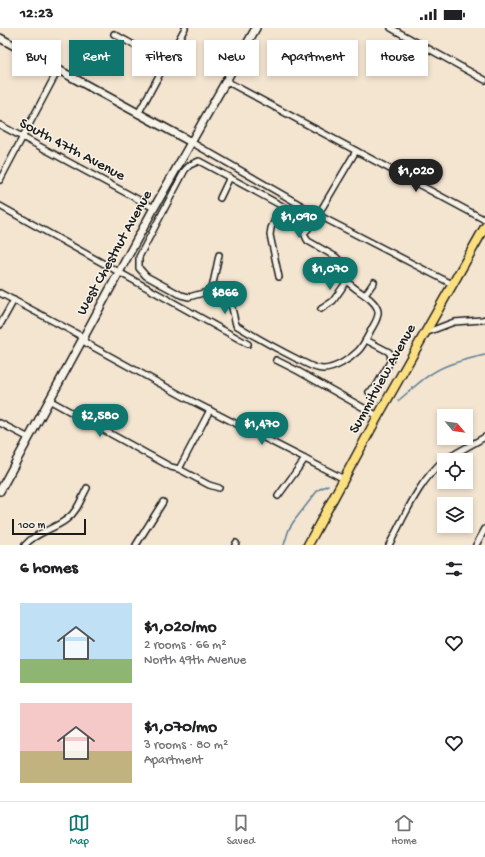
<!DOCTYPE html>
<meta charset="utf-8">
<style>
:root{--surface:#fff;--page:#f6f6f6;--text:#202124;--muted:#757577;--line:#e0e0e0;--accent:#0f766e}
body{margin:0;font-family:"Gochi Hand",sans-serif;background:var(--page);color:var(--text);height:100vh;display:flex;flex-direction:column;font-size:15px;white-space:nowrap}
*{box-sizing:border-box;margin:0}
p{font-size:13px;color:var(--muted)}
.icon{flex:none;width:22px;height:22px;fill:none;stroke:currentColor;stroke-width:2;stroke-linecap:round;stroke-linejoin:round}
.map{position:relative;height:517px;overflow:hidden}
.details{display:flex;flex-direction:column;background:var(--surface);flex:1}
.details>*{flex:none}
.guide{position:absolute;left:12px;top:12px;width:461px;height:36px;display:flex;gap:8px}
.needle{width:26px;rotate:119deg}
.fabs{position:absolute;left:437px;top:381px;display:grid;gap:8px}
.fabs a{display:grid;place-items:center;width:36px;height:36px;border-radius:0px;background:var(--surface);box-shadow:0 2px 6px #0003;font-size:20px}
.scale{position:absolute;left:12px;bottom:10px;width:74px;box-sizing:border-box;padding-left:4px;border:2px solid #1c1c1c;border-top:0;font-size:11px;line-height:14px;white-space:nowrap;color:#1c1c1c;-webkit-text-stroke:3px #f7f3e8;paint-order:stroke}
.price{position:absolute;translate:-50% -34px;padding:0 9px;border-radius:14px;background:var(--accent);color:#fff;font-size:13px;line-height:26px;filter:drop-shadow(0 1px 2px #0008)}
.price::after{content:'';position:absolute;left:50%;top:24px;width:12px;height:9px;margin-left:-6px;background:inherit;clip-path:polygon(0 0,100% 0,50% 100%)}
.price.current{background:#222;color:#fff}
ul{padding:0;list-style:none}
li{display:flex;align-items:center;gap:12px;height:100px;padding:0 20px}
li span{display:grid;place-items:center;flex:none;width:112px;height:80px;border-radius:0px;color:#555}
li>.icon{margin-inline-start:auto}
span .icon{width:48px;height:48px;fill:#fffc;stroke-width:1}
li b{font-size:17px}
h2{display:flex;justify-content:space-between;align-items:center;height:48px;padding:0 20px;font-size:17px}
.tag{padding:0 14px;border-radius:0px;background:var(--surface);box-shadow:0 2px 6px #0003;font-size:14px;line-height:36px}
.tag.current{background:var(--accent);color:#fff}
.status{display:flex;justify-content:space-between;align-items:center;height:28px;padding:0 20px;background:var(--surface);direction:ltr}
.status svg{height:11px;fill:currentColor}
.tab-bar{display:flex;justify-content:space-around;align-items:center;height:56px;border-top:1px solid var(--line);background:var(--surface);font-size:11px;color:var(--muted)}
.tab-bar a{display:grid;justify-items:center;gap:2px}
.tab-bar .current{color:var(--accent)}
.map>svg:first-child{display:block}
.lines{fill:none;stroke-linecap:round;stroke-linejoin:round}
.stream{stroke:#5d7f96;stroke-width:1.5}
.street-casing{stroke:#1c1c1c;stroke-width:8}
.secondary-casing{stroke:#1c1c1c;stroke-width:10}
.primary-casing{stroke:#1c1c1c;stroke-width:11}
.street{stroke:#f7f3e8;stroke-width:5}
.secondary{stroke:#f7f3e8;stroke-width:7}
.primary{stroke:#fce080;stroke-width:8}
.labels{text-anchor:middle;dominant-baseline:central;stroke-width:3;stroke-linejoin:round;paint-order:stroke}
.street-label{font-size:15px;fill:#1c1c1c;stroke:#f7f3e8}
</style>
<div class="status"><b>12:23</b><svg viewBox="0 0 49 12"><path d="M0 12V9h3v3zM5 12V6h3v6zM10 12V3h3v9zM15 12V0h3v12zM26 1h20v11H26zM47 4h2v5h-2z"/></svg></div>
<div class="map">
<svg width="485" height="517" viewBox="0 0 485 517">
<rect width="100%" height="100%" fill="#f4e5d1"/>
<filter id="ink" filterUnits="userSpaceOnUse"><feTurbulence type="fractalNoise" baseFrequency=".025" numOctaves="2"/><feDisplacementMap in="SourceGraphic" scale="8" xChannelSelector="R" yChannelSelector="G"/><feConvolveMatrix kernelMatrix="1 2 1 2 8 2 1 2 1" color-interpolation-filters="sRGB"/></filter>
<g filter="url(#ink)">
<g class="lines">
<g class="stream">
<path d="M398 373C412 361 428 345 446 338 458 333 472 330 485 327"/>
<path d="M284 517 289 501 294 493 318 462 328 457"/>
</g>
<defs>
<g id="street">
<path d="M391 0 485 52"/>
<path d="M114 6 166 35"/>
<path d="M400 26 409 10"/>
<path d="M226 53 485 192"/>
<path d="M138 86 185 0"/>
<path d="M0 97 154 180"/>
<path d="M191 114 318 187 452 256"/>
<path d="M199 133 297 186C305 192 301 205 308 213L336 229C345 236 342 246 347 253 355 263 375 270 378 283 379 289 375 295 372 300 368 307 364 317 358 323 350 331 335 341 323 341 315 341 307 336 301 333 279 322 257 310 236 297L231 276 211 265H203L189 269 181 267 146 248 139 240V229L185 142 190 137Z"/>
<path d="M0 152 58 42"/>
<path d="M220 170 230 149"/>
<path d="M0 178 248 316"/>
<path d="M315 185 304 205C311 200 312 192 318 187L356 123"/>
<path d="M279 249 270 207 271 200 282 178"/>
<path d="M0 265 83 309 86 315 188 371 344 451"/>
<path d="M211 265 219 227"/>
<path d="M365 267 374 254"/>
<path d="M321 281 333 273 347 253"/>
<path d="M0 297 14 272"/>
<path d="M425 305 454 294 482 292 485 291"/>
<path d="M366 312 389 324C391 327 391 330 390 334L375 360 369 364"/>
<path d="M276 332 298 343 378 388"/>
<path d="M49 372 171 439 179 441 209 457 219 460"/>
<path d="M0 395 29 410"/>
<path d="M444 432 485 409"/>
<path d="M179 441 210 382"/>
<path d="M278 468 305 431"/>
<path d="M25 517C36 504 53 502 67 491 77 484 81 471 87 460"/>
<path d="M136 517 163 474"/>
<path d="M235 517 236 515"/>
<path d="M389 517C405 488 418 454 444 432"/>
<path d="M476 517 485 501"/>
</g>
<g id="secondary">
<path d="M0 10 191 114"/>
<path d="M0 463 154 180 256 0"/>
</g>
<path id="primary" d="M308 517 378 388 485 199"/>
</defs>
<use href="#street" class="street-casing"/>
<use href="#secondary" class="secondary-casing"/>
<use href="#primary" class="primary-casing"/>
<use href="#street" class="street"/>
<use href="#secondary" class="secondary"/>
<use href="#primary" class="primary"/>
</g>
</g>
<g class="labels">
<g class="street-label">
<text transform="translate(72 122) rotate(28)">South 47th Avenue</text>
<text transform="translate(115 225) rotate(-61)">West Chestnut Avenue</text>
<text transform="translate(383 351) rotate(-61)">Summitview Avenue</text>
</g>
</g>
</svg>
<div class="fabs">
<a><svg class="needle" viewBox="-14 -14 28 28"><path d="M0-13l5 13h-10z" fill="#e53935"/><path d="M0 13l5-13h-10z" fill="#757577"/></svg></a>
<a><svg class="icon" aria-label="locate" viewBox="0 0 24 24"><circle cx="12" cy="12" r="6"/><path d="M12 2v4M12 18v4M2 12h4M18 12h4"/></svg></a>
<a><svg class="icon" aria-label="layers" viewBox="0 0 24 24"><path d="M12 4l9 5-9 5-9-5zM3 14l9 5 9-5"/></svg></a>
</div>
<div class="scale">100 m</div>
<b class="price current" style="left:416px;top:165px">$1,020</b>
<b class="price" style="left:299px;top:211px">$1,090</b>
<b class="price" style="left:330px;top:263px">$1,070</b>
<b class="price" style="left:225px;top:287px">$866</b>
<b class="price" style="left:100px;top:410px">$2,580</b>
<b class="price" style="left:262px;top:418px">$1,470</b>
<div class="guide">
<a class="tag">Buy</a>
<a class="tag current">Rent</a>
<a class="tag">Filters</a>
<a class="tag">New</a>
<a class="tag">Apartment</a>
<a class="tag">House</a>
</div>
</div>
<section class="details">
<h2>6 homes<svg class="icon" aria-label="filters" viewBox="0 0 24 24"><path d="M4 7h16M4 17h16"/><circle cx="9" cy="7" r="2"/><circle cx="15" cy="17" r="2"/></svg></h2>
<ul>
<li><span style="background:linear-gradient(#bfe0f5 70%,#8fb573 0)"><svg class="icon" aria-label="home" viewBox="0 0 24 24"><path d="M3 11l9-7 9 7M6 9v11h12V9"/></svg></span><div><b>$1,020/mo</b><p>2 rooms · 66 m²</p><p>North 49th Avenue</p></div><svg class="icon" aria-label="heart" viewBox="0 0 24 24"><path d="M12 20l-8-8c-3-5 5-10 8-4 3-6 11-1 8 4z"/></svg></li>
<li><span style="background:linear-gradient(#f6c9c9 60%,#c2b280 0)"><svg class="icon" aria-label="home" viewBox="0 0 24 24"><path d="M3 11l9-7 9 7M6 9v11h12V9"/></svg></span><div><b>$1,070/mo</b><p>3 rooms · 80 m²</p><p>Apartment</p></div><svg class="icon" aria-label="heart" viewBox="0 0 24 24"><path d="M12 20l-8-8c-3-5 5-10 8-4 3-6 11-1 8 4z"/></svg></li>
</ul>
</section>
<nav class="tab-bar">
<a class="current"><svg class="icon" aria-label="map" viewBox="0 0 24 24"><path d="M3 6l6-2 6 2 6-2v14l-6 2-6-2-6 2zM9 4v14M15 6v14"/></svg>Map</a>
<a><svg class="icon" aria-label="saved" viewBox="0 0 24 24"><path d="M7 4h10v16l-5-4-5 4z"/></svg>Saved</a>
<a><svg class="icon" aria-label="home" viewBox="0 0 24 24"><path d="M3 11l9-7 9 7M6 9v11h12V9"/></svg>Home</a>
</nav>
